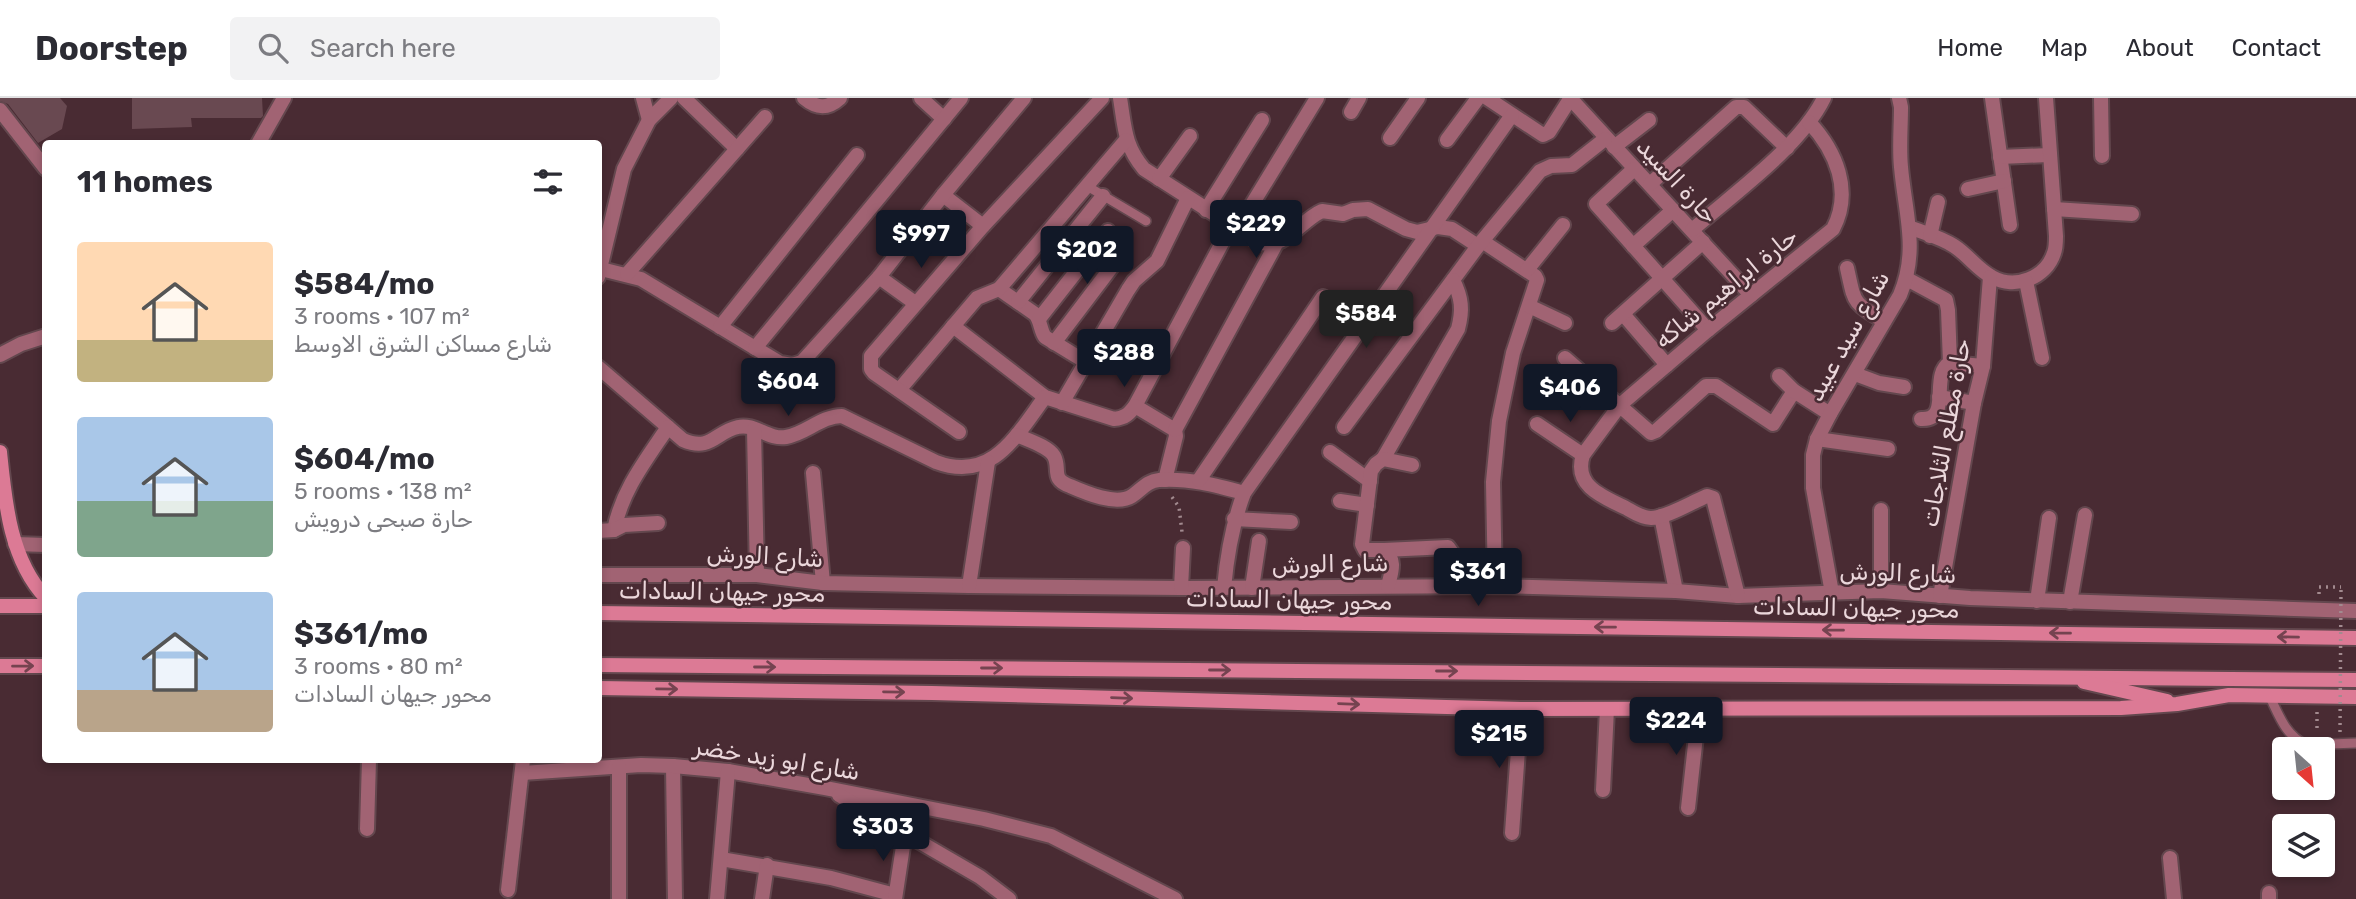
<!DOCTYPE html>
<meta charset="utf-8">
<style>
:root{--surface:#fff;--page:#f2f2f3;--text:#2b2b33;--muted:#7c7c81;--line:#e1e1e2;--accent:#111827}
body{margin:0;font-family:Rubik,Cairo,sans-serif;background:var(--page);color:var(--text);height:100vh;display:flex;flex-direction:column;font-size:26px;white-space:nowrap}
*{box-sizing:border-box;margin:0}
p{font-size:23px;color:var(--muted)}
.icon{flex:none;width:38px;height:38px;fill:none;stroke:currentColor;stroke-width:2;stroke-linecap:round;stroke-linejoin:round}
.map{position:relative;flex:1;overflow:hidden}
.sheet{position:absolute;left:42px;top:42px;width:560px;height:623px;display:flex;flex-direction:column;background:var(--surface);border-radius:7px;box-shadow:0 4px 10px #0003}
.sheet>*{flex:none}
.needle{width:46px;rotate:153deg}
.tools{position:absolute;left:2272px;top:639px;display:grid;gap:14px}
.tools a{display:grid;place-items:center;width:63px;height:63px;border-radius:7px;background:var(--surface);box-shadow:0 4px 10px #0003;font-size:35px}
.price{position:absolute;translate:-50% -60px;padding:0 16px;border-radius:7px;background:var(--accent);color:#fff;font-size:23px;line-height:46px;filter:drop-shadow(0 2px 4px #0008)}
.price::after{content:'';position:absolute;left:50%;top:42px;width:21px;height:16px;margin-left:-10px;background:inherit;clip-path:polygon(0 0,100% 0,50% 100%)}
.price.selected{background:#222;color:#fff}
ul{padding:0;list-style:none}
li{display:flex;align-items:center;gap:21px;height:175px;padding:0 35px}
li span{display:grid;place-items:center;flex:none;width:196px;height:140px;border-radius:7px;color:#555}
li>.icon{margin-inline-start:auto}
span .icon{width:84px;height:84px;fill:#fffc;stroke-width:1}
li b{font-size:30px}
h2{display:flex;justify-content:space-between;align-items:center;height:84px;padding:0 35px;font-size:30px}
header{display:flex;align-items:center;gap:42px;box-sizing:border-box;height:98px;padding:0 35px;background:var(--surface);border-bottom:2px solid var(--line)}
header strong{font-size:33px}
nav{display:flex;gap:38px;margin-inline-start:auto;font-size:24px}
.search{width:490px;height:63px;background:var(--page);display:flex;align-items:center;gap:18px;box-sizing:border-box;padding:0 24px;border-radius:7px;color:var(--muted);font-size:26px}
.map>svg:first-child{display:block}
.building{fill:#694951}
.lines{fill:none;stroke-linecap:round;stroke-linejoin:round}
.lane-casing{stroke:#63474e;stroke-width:12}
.street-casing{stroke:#63474e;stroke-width:18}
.secondary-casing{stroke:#63474e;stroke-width:18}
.path{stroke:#a28a8f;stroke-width:3.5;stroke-dasharray:2 5;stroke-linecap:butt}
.lane{stroke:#a16373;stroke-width:9}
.street{stroke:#a16373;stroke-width:14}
.secondary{stroke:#dc7a95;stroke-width:14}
.path-bridge{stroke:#a28a8f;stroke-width:3.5;stroke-dasharray:2 5;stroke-linecap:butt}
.oneway{stroke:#754350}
.labels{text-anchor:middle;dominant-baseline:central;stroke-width:5;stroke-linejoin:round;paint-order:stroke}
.street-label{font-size:24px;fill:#ebd7db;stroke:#492b33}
</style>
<header>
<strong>Doorstep</strong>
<div class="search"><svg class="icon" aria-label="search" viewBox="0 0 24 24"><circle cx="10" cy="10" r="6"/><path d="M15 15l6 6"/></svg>Search here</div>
<nav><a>Home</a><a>Map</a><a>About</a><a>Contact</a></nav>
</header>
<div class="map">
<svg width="2356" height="801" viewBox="0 0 2356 801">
<rect width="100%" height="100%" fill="#492b33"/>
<g class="building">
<path d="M0 0H60L67 8 62 31 38 45 8 6 0 3Z"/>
<path d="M132 0H262L263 18 261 20H191L192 29 132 31Z"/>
</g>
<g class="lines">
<defs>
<g id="lane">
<path d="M1087 88 1146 123"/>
<path d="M2269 597C2279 617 2285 637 2306 647L2356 645"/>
</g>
<g id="street">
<path d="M643 0 649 22"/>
<path d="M684 0 737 51"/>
<path d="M804 0C817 11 828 11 840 0"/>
<path d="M921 0 944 21"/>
<path d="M1120 0C1125 30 1124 47 1144 71L1258 144C1286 153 1299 123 1322 113L1343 116 1353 112 1368 111 1406 131 1417 134 1438 129 1452 131 1478 148"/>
<path d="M1487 0 1543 37 1549 34 1570 1"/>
<path d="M1570 0 1751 197"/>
<path d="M1992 0 2010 127"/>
<path d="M2101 0 2102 58"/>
<path d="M0 12 46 71"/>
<path d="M1351 14 1359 0"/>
<path d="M1390 40 1418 0"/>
<path d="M1447 42 1478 0"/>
<path d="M258 46 284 0"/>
<path d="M1614 49 1649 22"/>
<path d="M2000 59 2049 57"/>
<path d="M1634 71 1596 106 1708 232"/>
<path d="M1159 81 1190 38"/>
<path d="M1650 86 1736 9H1744L1787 50"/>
<path d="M1968 91 2004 83"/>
<path d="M943 97 983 128"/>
<path d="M2054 111 2132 116"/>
<path d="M1206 112 1262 22"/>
<path d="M1909 129C1924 135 1940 139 1954 148 1968 157 1978 172 1992 179 2015 192 2046 180 2054 155 2056 150 2056 144 2056 138L2046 0"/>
<path d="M1237 131 1317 0"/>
<path d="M1692 132C1733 96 1800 49 1824 0"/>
<path d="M1930 138 1938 104"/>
<path d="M1482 143 1535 178 1537 182 1513 255 1499 323 1493 384 1495 488"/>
<path d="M1633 148 1673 112"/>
<path d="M1847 170C1855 206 1852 204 1884 223"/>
<path d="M601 171 641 181 780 265 792 267 802 264 879 179 943 97 1024 0"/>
<path d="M1527 172 1563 127"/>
<path d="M627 176 765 19"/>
<path d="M598 179 624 71 649 22 671 0"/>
<path d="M879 179 915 205"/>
<path d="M1907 181 1946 202 1948 212 1950 265"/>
<path d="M2026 183 2042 260"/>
<path d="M999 191 1035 216C1041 223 1040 232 1045 239L1086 264"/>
<path d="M1018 204 1103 98"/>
<path d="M1529 208 1565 225"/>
<path d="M1623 216 1667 267"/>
<path d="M1039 221 1108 133"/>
<path d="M1612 225 1703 144"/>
<path d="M953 228 1045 299 1114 321C1125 320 1129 316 1135 308L1231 128"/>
<path d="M720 229 857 57"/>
<path d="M1054 245 1123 154"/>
<path d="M755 250 961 0"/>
<path d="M0 257 21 246 46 238"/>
<path d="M1565 260 1651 335 1656 333 1706 288H1716L1773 326 1794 293"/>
<path d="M598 269 683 342C711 354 715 334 738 329 755 325 768 342 786 339 806 336 821 318 842 318L936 364C992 385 1016 338 1045 299"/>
<path d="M1855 276 1879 285 1904 289"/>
<path d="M1779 278 1794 293 1830 316"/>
<path d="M899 292 977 200 999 191 1126 42"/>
<path d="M1939 299 1974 305"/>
<path d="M1062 305 1128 192 1134 183 1157 163 1188 100"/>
<path d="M1135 308 1175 332 1176 338 1165 382"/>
<path d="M1921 321C1953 323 1929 276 1950 265L1983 268"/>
<path d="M1537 326 1583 357"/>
<path d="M1344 329 1478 148 1540 73 1551 68 1572 67 1605 41"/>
<path d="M754 331 757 477"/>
<path d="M1175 332 1276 146"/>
<path d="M959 334 874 275 871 271V258L983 128 1102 0"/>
<path d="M1017 337C1027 342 1048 348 1054 358 1061 371 1050 381 1070 388 1086 395 1116 408 1132 398 1141 392 1147 383 1159 382 1189 380 1215 387 1244 395"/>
<path d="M1817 341 1888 351"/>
<path d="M1330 354 1370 383"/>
<path d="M1383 361 1458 231C1463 212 1462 200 1453 182"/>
<path d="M813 375 823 485"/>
<path d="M1199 382 1323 199"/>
<path d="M1340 403 1367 407"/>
<path d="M1881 412V493"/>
<path d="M1661 418 1676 493"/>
<path d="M1234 421 1291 424"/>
<path d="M614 432C622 392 646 362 668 329"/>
<path d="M598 433 614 432 624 427 658 425"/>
<path d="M15 446 46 447"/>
<path d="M1384 452 1448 449 1453 456 1456 488"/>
<path d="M598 477H757L823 485 969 488 1181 490 1495 488 1676 493 1738 498 1881 493 1970 500 2356 513"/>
<path d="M969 488 988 364"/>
<path d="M1388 488C1391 475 1397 462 1384 452H1365L1362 446 1371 373 1376 366 1383 361 1412 367"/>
<path d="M1181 490 1183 450"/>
<path d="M1224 490C1227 457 1232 427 1244 395L1512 17"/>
<path d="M1252 490 1259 443"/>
<path d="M1832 495 1813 390V357L1817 341 1830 316 1900 197C1919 152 1905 115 1901 69 1899 49 1901 29 1901 9L1899 0"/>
<path d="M1738 498 1713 400 1707 398C1692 404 1666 420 1651 420 1642 420 1633 414 1626 410 1603 399 1573 388 1583 357L1620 307 1708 232 1833 131C1853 93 1836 53 1809 24"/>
<path d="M1940 498 1974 305 1983 268 1990 179"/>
<path d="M2037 503 2049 420"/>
<path d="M2070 504 2085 417"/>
<path d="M673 668 675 801"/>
<path d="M522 675 641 667 673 668 728 673 825 690 984 721 1051 738 1175 801"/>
<path d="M1603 692 1607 611"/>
<path d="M839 697 980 779 1009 801"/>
<path d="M1688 710 1699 611"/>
<path d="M367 731 369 662"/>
<path d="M1512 735 1521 611"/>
<path d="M2170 760 2174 801"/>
<path d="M721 761 831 780 895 797"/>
<path d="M508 792 523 662"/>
<path d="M619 801V669"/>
<path d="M717 801 728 673"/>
<path d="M762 801 767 767"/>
<path d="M895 801 905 735"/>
<path d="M2269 801V795"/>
</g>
<g id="secondary">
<path d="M0 354C5 404 10 462 46 500"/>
<path d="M0 508H46"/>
<path d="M598 515 2356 540"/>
<path d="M598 567 2356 582"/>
<path d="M0 568H46"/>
<path d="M2084 584 2167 603"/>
<path d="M598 590 932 595 1521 611 2121 610 2177 606 2229 597 2356 599"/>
</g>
</defs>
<use href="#lane" class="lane-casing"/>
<use href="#street" class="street-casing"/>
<use href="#secondary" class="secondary-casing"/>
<g class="path">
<path d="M1172 399 1179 409 1182 434"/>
<path d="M2319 496V489H2341"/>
<path d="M2317 614V634"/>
</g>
<use href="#lane" class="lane"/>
<use href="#street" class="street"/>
<use href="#secondary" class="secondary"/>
<path class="path-bridge" d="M2340 634 2341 489"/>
</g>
<defs><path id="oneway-shaft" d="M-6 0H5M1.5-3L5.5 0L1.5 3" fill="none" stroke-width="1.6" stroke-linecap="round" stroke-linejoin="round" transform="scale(1.75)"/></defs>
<g class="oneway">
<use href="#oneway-shaft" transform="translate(1605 529) rotate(-179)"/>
<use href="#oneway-shaft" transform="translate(1833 532) rotate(-179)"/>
<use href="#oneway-shaft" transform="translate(2060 535) rotate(-179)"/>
<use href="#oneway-shaft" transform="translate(2288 539) rotate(-179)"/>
<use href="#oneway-shaft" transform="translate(23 568) rotate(-1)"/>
<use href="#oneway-shaft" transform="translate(765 569)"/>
<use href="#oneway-shaft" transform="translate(992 570)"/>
<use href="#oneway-shaft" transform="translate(1220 572)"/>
<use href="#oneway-shaft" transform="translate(1447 573)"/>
<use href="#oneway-shaft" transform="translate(667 591) rotate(1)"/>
<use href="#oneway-shaft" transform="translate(894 594) rotate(1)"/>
<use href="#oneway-shaft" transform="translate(1122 600) rotate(2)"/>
<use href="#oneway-shaft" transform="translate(1349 606) rotate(2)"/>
</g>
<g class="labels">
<g class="street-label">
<text transform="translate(1677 83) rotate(47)">حارة السيد</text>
<text transform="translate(1726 190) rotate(-39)">حارة ابراهيم شاكه</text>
<text transform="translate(1848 238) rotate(-61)">شارع سيد عبيد</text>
<text transform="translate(1946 335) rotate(-80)">حارة مطلع الثلاجات</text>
<text transform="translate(765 458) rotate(3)">شارع الورش</text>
<text transform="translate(1330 466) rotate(-1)">شارع الورش</text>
<text transform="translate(1898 475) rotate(2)">شارع الورش</text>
<text transform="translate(722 494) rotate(1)">محور جيهان السادات</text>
<text transform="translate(1289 502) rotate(1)">محور جيهان السادات</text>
<text transform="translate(1856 510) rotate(1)">محور جيهان السادات</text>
<text transform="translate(777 661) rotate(9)">شارع ابو زيد خضر</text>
</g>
</g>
</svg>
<div class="tools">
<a><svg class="needle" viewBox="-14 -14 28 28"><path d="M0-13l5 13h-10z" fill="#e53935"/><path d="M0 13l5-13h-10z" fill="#7c7c81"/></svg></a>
<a><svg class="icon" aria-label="layers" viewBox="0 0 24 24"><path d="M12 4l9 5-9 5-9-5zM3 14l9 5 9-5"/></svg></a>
</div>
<b class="price" style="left:1256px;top:162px">$229</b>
<b class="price" style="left:921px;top:172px">$997</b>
<b class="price" style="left:1087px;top:188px">$202</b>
<b class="price selected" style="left:1366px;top:252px">$584</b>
<b class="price" style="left:1124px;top:291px">$288</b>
<b class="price" style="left:788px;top:320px">$604</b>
<b class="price" style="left:1570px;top:326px">$406</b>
<b class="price" style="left:1478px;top:510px">$361</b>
<b class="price" style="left:1676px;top:659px">$224</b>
<b class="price" style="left:1499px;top:672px">$215</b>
<b class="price" style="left:883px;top:765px">$303</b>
<section class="sheet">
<h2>11 homes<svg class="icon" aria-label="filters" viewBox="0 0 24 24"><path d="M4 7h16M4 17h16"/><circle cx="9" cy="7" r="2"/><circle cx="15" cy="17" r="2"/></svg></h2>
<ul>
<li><span style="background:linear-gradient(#ffd9b3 70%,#c2b280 0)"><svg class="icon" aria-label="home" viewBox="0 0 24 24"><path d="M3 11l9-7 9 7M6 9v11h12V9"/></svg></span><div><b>$584/mo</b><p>3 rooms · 107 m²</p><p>شارع مساكن الشرق الاوسط</p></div></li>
<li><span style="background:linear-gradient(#a9c7e8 60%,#7fa58c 0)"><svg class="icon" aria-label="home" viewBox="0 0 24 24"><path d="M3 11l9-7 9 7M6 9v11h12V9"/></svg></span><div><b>$604/mo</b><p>5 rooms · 138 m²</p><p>حارة صبحى درويش</p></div></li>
<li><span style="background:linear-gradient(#a9c7e8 70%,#b9a48a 0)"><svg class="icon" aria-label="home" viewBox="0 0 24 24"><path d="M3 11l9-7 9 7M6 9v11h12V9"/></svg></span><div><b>$361/mo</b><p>3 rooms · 80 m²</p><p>محور جيهان السادات</p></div></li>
</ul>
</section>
</div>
